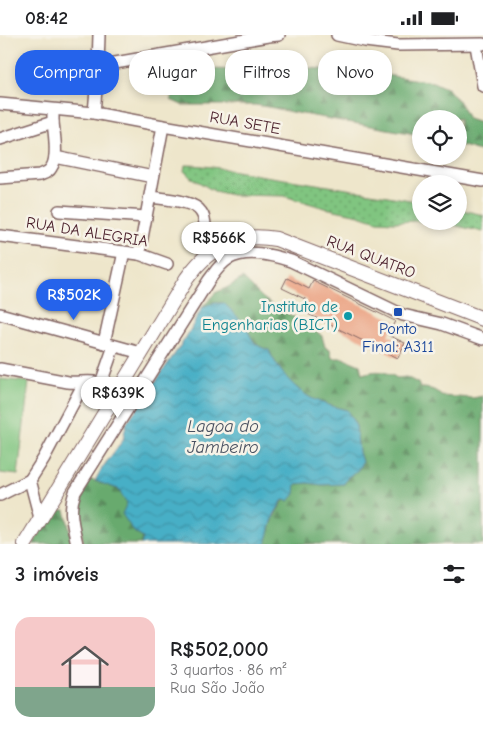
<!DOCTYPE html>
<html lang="pt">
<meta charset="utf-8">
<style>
:root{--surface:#fff;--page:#f6f6f6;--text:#202124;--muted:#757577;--accent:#2563eb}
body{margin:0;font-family:"Comic Neue",sans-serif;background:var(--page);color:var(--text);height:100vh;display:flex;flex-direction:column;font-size:19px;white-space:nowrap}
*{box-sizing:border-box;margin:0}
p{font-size:16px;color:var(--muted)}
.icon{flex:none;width:28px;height:28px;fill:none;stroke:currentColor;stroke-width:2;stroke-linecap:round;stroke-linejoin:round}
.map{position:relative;height:509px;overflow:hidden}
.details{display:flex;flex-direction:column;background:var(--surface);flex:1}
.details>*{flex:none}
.banner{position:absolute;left:15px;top:15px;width:454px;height:45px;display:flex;gap:10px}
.tools{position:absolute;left:412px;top:75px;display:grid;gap:10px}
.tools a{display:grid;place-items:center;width:55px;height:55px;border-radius:50%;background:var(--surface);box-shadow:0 2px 8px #0003;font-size:25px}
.price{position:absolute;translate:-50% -42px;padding:0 11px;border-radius:18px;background:#fff;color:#222;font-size:16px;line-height:32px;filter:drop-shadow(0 1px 2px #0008)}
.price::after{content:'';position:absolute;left:50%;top:30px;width:15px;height:11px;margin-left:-8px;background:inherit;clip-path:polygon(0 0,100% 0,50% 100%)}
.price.active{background:var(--accent);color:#fff}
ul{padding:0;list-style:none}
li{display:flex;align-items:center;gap:15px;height:125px;padding:0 15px}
li span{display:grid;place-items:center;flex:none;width:140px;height:100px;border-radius:15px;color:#555}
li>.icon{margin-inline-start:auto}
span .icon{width:60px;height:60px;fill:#fffc;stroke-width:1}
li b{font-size:21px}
h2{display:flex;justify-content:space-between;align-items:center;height:60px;padding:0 15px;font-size:21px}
.pill{padding:0 18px;border-radius:20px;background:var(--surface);box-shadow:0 2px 8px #0003;font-size:18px;line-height:45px}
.pill.active{background:var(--accent);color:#fff}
.status{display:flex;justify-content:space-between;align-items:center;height:35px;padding:0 25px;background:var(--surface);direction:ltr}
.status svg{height:14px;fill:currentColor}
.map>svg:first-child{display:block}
.grass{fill:url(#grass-dots);stroke:#657256}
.forest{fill:url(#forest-firs);stroke:#59644c}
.park{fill:#80c580;stroke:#657256}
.water{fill:url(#water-waves);stroke:#486778}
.building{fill:#ea9d7b}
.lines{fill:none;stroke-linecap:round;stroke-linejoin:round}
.minor-casing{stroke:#836563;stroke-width:14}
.major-casing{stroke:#836563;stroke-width:16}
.minor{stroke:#fff;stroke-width:11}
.major{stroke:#fff;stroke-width:14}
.transit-dot{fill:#1a4fb4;stroke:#f7f3e8;stroke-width:2}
.culture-dot{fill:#0f9aa8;stroke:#f7f3e8;stroke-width:2}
.labels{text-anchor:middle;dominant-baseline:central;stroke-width:5;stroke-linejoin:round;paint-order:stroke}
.street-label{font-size:16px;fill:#4a1f2b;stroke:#f7f3e8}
.culture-label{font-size:16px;fill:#0d838f;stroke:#f7f3e8;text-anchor:end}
.transit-label{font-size:16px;fill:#164399;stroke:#f7f3e8}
.water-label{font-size:18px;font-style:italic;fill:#495161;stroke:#f7f3e8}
</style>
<div class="status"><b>08:42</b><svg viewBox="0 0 49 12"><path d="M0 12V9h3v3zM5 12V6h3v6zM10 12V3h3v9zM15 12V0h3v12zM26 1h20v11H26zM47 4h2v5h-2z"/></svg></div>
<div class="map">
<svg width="483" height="509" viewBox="0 0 483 509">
<defs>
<pattern id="grass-dots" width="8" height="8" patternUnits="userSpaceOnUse" patternTransform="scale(1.25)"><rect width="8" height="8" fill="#80c580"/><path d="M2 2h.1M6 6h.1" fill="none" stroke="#6b9f69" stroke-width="1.8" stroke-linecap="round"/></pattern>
<pattern id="forest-firs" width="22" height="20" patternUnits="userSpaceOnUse" patternTransform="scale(1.25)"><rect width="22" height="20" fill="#68aa6e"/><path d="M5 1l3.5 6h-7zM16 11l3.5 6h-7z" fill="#588a5b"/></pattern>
<pattern id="water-waves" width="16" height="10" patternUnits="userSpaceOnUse" patternTransform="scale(1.25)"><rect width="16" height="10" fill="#47afc6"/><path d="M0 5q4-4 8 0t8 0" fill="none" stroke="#3d8ea1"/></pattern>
</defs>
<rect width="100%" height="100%" fill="#f7f3e8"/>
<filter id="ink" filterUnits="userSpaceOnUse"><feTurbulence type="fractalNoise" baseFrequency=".02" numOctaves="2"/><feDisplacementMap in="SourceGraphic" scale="10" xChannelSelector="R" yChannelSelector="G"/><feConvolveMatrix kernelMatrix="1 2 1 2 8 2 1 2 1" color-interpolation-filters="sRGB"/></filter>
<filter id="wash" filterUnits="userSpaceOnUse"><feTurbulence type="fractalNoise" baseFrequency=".0096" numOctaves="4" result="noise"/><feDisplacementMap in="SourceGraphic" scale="20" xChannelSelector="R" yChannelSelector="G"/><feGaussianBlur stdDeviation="1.12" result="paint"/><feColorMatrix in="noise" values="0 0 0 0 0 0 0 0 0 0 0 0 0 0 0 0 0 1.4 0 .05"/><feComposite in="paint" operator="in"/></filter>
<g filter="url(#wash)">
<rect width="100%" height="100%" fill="#eee6cb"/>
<path class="grass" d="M185 130C210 130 234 136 258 140 312 148 367 157 421 167V186H459V174L483 180V197L453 190 433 187 414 186 394 187 377 186 359 180 325 173 284 161 232 160 214 156 190 142 184 136Z"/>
<g class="forest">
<path d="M299 32 379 39 433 47 448 54 460 68 468 84 483 89V117L459 110V84H421V100L291 77 274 73 255 70H182L171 65 172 53 191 38 209 34 246 35Z"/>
<path d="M243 243 263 263 274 271 312 292 322 301 325 312 330 315 332 323H343L360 330 362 339C377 335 384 335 397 343L406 342 418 348 420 353C429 353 436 354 441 361L473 363 483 361V509H266C272 482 279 470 296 449L308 448 322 450 344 449 348 442 358 435 362 427 359 417 356 391 347 375C335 372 324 369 313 364 294 354 277 334 269 315 251 310 253 303 244 289 239 282 230 275 224 268H215L202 273 215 258 228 252Z"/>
<path d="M86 443 118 454 127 468 134 497 143 503 141 509H84L77 479 75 465Z"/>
<path d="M55 475H65L73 509H33Z"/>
</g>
<path class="park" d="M0 344 29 347 18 440 0 438Z"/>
<path class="water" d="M215 268H224C230 275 239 282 244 289 253 303 251 310 269 315 277 334 294 354 313 364 324 369 335 372 347 375L356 391 359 417 362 427 358 435 348 442 344 449 322 450 308 448 296 449 295 459 289 466 283 465 274 480 266 509H141L143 503 134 497 122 479 127 468 118 454 95 446 102 433 123 405 126 389 187 301 202 273Z"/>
<g id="blocks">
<path class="building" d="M287 243 309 254 313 246 395 286 388 300 405 308 398 323 302 276 307 265 282 253Z"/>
</g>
</g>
<g filter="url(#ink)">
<use href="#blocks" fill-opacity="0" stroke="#836563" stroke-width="1"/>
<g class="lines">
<defs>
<g id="minor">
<path d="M337 0 365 6 398 10 483 9"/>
<path d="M476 10 483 51"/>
<path d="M36 37 98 31 268 1 279 0"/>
<path d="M0 69 94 78 163 91 483 146"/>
<path d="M94 78 98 31 99 0"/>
<path d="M0 104 53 87V80"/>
<path d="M55 122 153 142"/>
<path d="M0 143 40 140C45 138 49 137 51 133 59 123 54 99 53 87"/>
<path d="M150 162C163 164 194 165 201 177 204 181 205 187 205 192 206 202 204 210 208 219"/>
<path d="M59 176 146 182"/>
<path d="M0 201 139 219 167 229"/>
<path d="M139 219 163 91"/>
<path d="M0 279 141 318"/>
<path d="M104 308 124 217"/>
<path d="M0 334 68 347C77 348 85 346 94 347 103 348 111 352 118 356"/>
<path d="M101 348 114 311"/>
<path d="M0 460 30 445"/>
<path d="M40 483 30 445 44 423 84 348"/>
<path d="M77 509C73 489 68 477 75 457L209 245C215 237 220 229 228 224 247 213 272 220 291 226L403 280 442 289 483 304"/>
</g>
<path id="major" d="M25 509 187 243C210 211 235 197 276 204L483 284"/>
</defs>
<use href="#minor" class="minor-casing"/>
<use href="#major" class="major-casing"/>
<use href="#minor" class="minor"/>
<use href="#major" class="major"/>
</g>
</g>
<rect class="transit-dot" x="393" y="272" width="10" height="10" rx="2.5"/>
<circle class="culture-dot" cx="348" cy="281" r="5"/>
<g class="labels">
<g class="street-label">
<text transform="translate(245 88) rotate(10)">RUA SETE</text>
<text transform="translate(87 197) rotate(9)">RUA DA ALEGRIA</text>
<text transform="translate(371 222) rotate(21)">RUA QUATRO</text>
</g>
<g class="culture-label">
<text x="338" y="272">Instituto de<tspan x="338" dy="18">Engenharias (BICT)</tspan></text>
</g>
<g class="transit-label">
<text x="398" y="294">Ponto<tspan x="398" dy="18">Final: A311</tspan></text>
</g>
<g class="water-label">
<text x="223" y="391">Lagoa do<tspan x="223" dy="21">Jambeiro</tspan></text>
</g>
</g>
</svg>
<div class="tools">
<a><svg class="icon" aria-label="locate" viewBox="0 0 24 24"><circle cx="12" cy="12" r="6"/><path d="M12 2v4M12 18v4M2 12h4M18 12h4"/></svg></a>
<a><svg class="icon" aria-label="layers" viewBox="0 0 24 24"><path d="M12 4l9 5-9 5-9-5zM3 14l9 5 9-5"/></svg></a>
</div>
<b class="price" style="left:219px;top:229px">R$566K</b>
<b class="price active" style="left:74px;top:286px">R$502K</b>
<b class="price" style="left:118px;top:384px">R$639K</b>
<div class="banner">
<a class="pill active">Comprar</a>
<a class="pill">Alugar</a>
<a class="pill">Filtros</a>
<a class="pill">Novo</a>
</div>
</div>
<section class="details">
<h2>3 imóveis<svg class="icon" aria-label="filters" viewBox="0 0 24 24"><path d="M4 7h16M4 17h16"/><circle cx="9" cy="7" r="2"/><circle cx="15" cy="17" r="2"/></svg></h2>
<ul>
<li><span style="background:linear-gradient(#f6c9c9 70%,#7fa58c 0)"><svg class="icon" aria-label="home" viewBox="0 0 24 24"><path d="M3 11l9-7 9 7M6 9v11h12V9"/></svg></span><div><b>R$502,000</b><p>3 quartos · 86 m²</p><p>Rua São João</p></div></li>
</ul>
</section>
